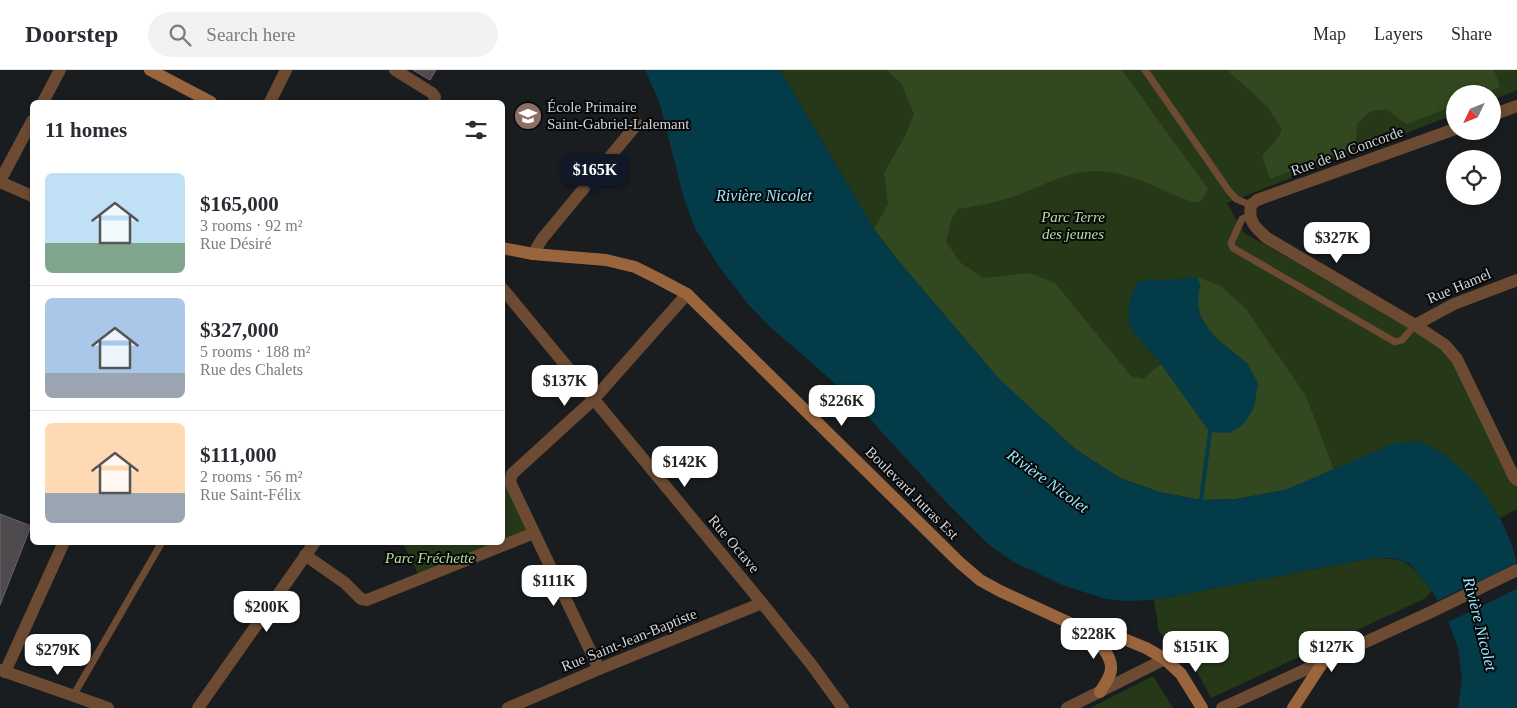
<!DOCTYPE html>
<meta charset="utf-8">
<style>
:root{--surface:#fff;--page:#f2f2f3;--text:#2b2b33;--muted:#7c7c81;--line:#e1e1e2;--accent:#111827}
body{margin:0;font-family:"Times New Roman",serif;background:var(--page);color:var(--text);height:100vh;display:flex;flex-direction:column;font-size:19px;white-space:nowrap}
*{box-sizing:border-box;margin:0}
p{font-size:16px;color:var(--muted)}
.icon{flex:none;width:28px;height:28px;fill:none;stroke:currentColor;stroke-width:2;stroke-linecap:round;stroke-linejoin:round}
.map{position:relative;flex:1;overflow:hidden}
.drawer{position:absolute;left:30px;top:30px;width:475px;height:445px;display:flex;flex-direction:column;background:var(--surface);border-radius:8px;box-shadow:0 2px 8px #0003}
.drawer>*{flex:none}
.needle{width:32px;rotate:227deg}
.buttons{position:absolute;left:1446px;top:15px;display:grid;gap:10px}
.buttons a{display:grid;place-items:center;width:55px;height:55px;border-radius:50%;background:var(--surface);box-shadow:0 2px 8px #0003;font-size:25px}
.price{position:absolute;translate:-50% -42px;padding:0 11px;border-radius:10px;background:#fff;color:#222;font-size:16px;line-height:32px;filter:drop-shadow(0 1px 2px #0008)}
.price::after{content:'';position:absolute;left:50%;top:30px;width:15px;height:11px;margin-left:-8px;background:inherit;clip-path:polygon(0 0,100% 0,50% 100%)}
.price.current{background:var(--accent);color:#fff}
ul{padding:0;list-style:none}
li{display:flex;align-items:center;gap:15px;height:125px;padding:0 15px}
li+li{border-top:1px solid var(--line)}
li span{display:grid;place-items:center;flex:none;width:140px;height:100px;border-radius:8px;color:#555}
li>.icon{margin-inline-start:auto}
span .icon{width:60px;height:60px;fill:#fffc;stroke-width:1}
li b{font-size:21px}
h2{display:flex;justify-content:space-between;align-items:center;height:60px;padding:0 15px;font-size:21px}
header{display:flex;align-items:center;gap:30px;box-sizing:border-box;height:70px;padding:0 25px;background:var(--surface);border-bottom:1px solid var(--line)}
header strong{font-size:24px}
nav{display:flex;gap:28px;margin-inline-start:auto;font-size:18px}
.search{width:350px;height:45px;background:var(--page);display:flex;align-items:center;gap:12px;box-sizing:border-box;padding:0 18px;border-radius:28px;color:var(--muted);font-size:19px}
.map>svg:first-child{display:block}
.green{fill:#253818}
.forest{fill:#314820}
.water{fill:#043b48}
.pier{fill:#191d20}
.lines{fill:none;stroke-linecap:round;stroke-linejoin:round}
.stream{stroke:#043b48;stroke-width:4}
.building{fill:#4e4a4e;stroke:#696569}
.service{stroke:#6c4b32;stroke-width:7}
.minor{stroke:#6c4b32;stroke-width:12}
.tertiary{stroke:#6c4b32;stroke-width:12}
.secondary{stroke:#9a643c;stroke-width:12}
.labels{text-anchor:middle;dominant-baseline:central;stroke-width:4;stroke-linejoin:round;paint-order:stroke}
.poi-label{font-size:15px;fill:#d2d4d6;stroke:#060708;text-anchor:start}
.street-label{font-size:15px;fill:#d2d4d6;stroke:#060708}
.park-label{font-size:15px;font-style:italic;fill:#b7e09c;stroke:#060708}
.water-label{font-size:16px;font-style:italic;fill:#9ce8fe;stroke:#060708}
</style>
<header>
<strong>Doorstep</strong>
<div class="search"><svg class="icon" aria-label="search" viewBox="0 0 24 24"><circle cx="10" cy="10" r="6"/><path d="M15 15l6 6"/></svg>Search here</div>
<nav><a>Map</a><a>Layers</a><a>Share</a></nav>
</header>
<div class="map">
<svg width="1517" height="638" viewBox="0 0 1517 638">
<rect width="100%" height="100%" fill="#191d20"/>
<g class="green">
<path d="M780 0H1517V20L1493 30 1492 24H1455V44L1227 133 1244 163 1412 258 1449 272 1517 415V439L1500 448 1476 413 1334 400 1285 420 896 188 874 159Z"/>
<path d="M503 406 510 412 534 463 420 508 403 473 502 472Z"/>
<path d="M1372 488C1410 488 1409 493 1432 521L1426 528 1211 628 1192 592 1159 562 1154 530Z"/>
<path d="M1153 606 1173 638H1090Z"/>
</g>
<g class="forest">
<path d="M886 0H1122L1208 119 1204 127 1200 132H1193C1166 123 1142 108 1114 103 1075 96 1052 112 1018 125 999 132 978 136 958 139L951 150 946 172 961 193 984 208 1030 203 1055 213 1131 306 1143 309 1161 294 1210 362 1233 281C1218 270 1200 255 1198 234 1197 223 1202 218 1197 207L1221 216 1246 239 1306 326 1334 400 1285 420 1236 429 1201 430 1159 422 1120 408 1075 379 999 309 896 188 874 159 888 134 884 103 905 66 914 44 901 13Z"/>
<path d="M1227 0H1494L1500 17 1484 24H1455V35L1407 54 1400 50 1387 39 1371 41 1357 54 1356 69 1352 77 1270 109 1262 86 1275 72 1282 60 1268 37Z"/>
</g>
<g class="water">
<path d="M645 0H780L874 159 896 188 999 309 1075 379 1120 408 1159 422 1201 430 1236 429 1285 420 1395 373 1420 371 1447 386 1476 413 1500 448 1512 475 1517 494V638H1458L1462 609 1458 578 1448 551 1432 521 1410 494 1394 488H1372L1154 530 1125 531 1106 529 1062 515 1012 491 988 474 947 433 846 323 768 255 747 233 718 195 696 160 684 129 660 34Z"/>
<path d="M1191 207H1197L1200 214 1198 234 1200 245 1214 267 1247 293 1258 313 1254 338 1243 355 1229 363 1210 362 1161 294 1132 261 1128 251 1130 229 1136 213 1144 210H1172Z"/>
</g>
<path class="pier" d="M1517 493V519L1446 553 1435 532Z"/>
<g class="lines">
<path class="stream" d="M1201 430 1210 362"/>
</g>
<g class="building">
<path d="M413 0H436L430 10Z"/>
<path d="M0 444 31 456 0 535Z"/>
</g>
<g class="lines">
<g class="service">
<path d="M1145 0 1229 121 1236 129 1251 135"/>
<path d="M1249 146 1242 149 1231 173 1233 178 1395 272 1402 270 1415 255"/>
<path d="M73 626 162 472"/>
</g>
<g class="minor">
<path d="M395 0 432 23 435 27 434 32"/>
<path d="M43 32 60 0"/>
<path d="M270 32 286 0"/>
<path d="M1492 45 1517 36"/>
<path d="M1455 59 1257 130 1251 135C1248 152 1255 157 1267 168L1415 255 1445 275 1457 289 1514 407 1517 410"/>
<path d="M0 111 32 51"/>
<path d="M0 112 32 126"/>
<path d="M533 184 542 169 637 54"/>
<path d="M502 218 762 533 811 594 843 638"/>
<path d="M1415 255 1454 234 1517 210"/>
<path d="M305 485 345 513 361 529 367 530 534 463"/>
<path d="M599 599 510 412 512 404 593 330 687 224"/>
<path d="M0 600 108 638"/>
<path d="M5 602 64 472"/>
<path d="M198 638 315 472"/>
<path d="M508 638 599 599 762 533"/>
<path d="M1067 638 1165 589"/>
</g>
<path class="tertiary" d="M1222 638 1431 542 1517 500"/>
<g class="secondary">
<path d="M150 0 211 32"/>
<path d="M502 178 533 184 606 190 635 197 657 208 687 224 959 492 980 510 1000 521 1085 560 1124 569 1146 578 1165 589 1181 604 1202 638"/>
<path d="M1085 560C1096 570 1116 587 1110 604 1108 610 1103 617 1100 622"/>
<path d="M1293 638 1323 592"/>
</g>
</g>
<defs>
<symbol id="school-disc" viewBox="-11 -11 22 22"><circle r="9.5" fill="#8d6e63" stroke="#060708"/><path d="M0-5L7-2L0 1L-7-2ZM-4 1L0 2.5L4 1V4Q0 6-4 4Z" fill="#fff"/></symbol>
</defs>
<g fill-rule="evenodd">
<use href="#school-disc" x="512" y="30" width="32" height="32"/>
</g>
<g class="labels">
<g class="poi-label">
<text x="547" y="37">École Primaire<tspan x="547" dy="17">Saint-Gabriel-Lalemant</tspan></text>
</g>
<g class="street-label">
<text transform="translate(1347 81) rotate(-20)">Rue de la Concorde</text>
<text transform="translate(1459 216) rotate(-23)">Rue Hamel</text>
<text transform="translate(912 423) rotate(45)">Boulevard Jutras Est</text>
<text transform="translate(734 474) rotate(50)">Rue Octave</text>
<text transform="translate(629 570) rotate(-22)">Rue Saint-Jean-Baptiste</text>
</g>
<g class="park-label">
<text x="1073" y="147">Parc Terre<tspan x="1073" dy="17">des jeunes</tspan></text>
<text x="430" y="488">Parc Fréchette</text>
</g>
<g class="water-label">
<text x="764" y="125">Rivière Nicolet</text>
<text transform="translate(1048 411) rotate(36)">Rivière Nicolet</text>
<text transform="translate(1480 554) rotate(76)">Rivière Nicolet</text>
</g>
</g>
</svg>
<div class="buttons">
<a><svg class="needle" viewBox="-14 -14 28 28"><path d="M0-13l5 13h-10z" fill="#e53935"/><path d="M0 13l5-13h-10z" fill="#7c7c81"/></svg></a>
<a><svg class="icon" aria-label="locate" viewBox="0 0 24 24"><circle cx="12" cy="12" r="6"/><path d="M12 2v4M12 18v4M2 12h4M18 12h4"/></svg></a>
</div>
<b class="price current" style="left:595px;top:126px">$165K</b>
<b class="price" style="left:1337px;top:194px">$327K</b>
<b class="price" style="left:565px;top:337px">$137K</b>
<b class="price" style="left:842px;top:357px">$226K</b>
<b class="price" style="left:685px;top:418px">$142K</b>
<b class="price" style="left:554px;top:537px">$111K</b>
<b class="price" style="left:267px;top:563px">$200K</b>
<b class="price" style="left:1094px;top:590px">$228K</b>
<b class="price" style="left:1196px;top:603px">$151K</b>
<b class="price" style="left:1332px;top:603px">$127K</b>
<b class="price" style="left:58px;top:606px">$279K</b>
<section class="drawer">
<h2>11 homes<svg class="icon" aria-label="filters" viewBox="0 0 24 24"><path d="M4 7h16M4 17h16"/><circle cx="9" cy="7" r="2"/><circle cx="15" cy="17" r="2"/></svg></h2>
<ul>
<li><span style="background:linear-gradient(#bfe0f5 70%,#7fa58c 0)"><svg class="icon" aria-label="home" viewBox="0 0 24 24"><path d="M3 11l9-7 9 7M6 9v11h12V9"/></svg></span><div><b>$165,000</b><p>3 rooms · 92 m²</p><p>Rue Désiré</p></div></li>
<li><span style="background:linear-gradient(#a9c7e8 75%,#9aa5b1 0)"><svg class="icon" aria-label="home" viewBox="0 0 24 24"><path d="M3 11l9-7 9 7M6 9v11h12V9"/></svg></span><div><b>$327,000</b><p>5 rooms · 188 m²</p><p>Rue des Chalets</p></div></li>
<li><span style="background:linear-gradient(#ffd9b3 70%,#9aa5b1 0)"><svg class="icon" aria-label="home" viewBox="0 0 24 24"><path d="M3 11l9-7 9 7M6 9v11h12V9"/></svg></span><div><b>$111,000</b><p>2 rooms · 56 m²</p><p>Rue Saint-Félix</p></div></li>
</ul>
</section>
</div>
